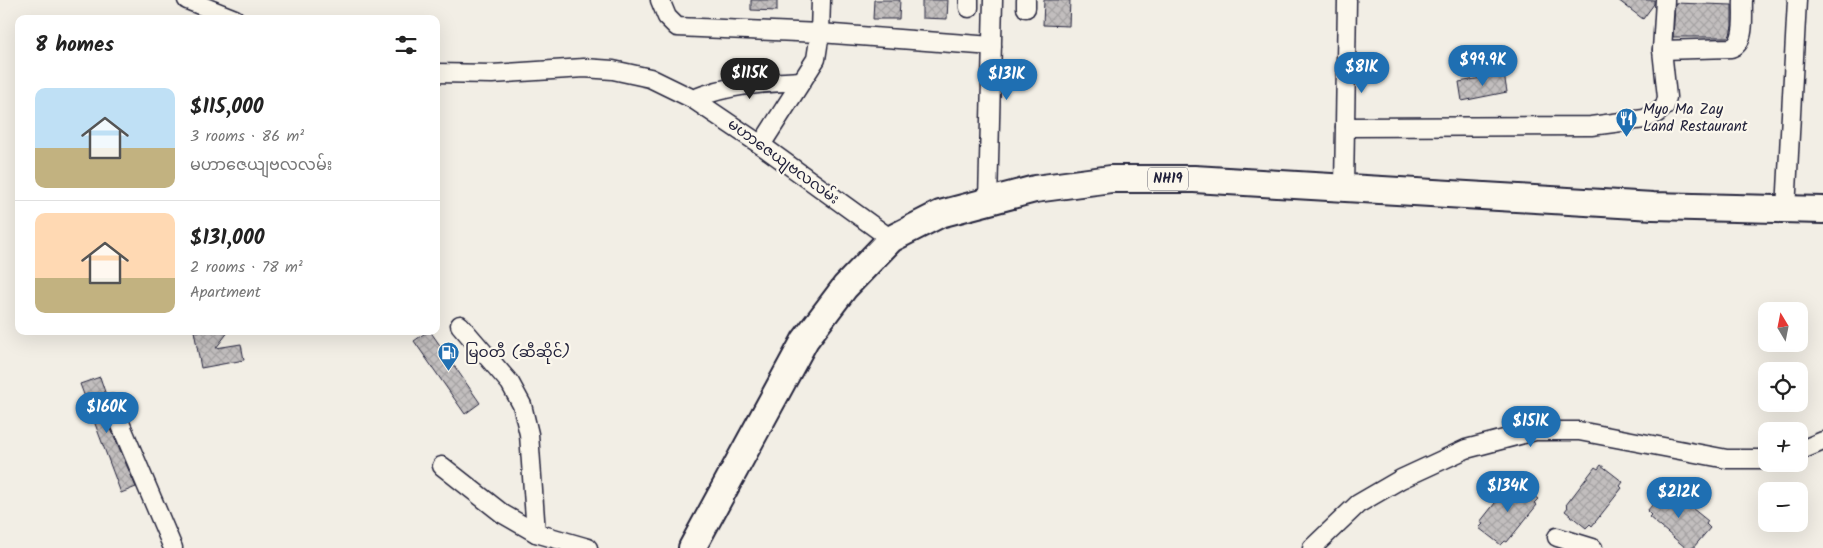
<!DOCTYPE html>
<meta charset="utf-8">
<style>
:root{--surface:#fff;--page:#f6f6f6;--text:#222;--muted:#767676;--line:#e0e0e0;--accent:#1f6fb2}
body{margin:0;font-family:Kalam,"Noto Sans Myanmar",sans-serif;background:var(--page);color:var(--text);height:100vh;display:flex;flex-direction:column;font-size:19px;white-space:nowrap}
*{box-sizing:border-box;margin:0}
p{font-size:16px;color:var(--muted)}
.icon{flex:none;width:28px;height:28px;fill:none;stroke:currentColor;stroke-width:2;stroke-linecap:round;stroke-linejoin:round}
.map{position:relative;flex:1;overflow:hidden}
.drawer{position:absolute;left:15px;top:15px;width:425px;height:320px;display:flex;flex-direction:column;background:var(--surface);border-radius:10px;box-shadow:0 5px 20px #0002}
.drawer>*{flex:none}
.needle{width:32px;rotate:350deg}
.tools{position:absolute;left:1758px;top:302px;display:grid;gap:10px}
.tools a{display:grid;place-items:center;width:50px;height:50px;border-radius:10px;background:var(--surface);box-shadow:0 5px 20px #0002;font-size:25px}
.price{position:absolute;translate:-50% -42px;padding:0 11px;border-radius:18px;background:var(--accent);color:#fff;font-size:16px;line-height:32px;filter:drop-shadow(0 1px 2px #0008)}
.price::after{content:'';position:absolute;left:50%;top:30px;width:15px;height:11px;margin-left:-8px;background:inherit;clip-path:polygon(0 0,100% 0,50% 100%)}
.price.active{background:#222;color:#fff}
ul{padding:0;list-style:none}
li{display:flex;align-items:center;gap:15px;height:125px;padding:0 20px}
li+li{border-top:1px solid var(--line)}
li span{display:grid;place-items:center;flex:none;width:140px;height:100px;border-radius:10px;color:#555}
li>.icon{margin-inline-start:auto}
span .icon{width:60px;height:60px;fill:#fffc;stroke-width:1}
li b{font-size:21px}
h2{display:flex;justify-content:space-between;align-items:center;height:60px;padding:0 20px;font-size:21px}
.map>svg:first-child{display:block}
.building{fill:url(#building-cross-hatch);stroke:#22223b}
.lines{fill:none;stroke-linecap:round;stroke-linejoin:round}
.minor-casing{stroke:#22223b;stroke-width:21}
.highway-casing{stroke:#22223b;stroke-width:30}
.minor{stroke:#fbf7ec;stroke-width:18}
.highway{stroke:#fbf7ec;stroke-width:26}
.labels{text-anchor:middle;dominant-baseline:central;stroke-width:4.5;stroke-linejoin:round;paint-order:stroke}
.shield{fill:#fbf7ec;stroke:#636270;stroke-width:1}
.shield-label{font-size:14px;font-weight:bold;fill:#22223b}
.poi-label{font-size:15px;fill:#22223b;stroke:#fbf7ec;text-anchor:start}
.street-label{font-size:15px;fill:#22223b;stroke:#fbf7ec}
</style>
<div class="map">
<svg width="1823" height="548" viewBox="0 0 1823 548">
<defs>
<pattern id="building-cross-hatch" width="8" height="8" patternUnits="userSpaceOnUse" patternTransform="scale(1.25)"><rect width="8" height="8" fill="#c2bebe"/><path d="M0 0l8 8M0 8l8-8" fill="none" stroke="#a6a3a4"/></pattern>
</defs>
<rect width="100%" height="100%" fill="#f2eee5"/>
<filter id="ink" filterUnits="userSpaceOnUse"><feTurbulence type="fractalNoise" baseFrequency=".02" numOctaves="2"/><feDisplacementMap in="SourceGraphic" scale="10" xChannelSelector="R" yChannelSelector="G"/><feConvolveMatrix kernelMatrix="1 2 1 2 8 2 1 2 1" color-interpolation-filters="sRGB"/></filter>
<g filter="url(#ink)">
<g class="building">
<path d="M751 0H777V11L751 10Z"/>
<path d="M874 0H900L899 19H873Z"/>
<path d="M922 0H948L947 19 922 18Z"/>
<path d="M1044 0H1070L1069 26 1043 25Z"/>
<path d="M1618 0H1654V4L1643 19Z"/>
<path d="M1675 3 1732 5V26L1730 35 1728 37H1673Z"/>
<path d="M1504 74 1507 92 1462 101 1459 82Z"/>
<path d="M194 331H229L216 348 241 344 244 360 201 368Z"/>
<path d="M428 331H430L480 403 465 414 414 341Z"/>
<path d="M100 377 106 395 102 402V408L136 487 121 493 80 384Z"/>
<path d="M1601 465 1623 482 1620 486 1622 488 1592 526 1590 524 1586 528 1565 511 1568 507 1566 505 1595 467 1598 469Z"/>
<path d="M1516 482 1538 499 1534 503 1537 505 1507 542 1505 541 1501 545 1479 528 1483 524 1480 522 1510 484 1513 486Z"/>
<path d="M1665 490 1669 493 1671 491 1708 521 1706 524 1710 528 1693 548H1686L1649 517 1651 515 1647 511Z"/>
</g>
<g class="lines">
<defs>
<g id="minor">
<path d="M187 0 235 19"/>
<path d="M660 0 667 17 677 27 820 33 992 46"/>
<path d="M1026 0V8"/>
<path d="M969 8V0"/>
<path d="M1662 50 1665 0"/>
<path d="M436 73 492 74 584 68 613 70 650 78 693 99 761 145 891 239"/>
<path d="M693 99C731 84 763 83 802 81"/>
<path d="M1345 127 1591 126 1644 119 1657 113 1665 106 1667 97 1662 50 1731 48C1747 43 1742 14 1743 0"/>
<path d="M761 145 816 59 820 33 821 0"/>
<path d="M1344 188 1347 0"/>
<path d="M988 201 993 0"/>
<path d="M1786 210 1797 0"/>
<path d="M460 325 510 383 522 405 529 434 536 533"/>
<path d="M112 404 173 548"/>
<path d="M1799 451 1823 441"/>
<path d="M442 466 503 514 536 533 588 548"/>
<path d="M1557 537 1593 548"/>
<path d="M1312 548 1358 504 1401 479 1466 449 1535 431H1579L1727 459H1766"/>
</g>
<path id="highway" d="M692 548 805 340 845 287 891 239 940 214 1035 189 1111 179H1194L1653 206 1823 210"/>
</defs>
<use href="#minor" class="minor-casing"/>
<use href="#highway" class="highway-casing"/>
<use href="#minor" class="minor"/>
<use href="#highway" class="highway"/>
</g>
</g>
<defs>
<symbol id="restaurant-pin" viewBox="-11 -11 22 30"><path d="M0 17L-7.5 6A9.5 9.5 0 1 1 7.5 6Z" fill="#1f6fb2" stroke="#fbf7ec"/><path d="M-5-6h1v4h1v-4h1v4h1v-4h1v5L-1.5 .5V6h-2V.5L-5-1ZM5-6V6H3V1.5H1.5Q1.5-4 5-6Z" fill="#fff"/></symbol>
<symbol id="fuel-pin" viewBox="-11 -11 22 30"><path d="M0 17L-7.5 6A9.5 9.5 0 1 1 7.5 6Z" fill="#1f6fb2" stroke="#fbf7ec"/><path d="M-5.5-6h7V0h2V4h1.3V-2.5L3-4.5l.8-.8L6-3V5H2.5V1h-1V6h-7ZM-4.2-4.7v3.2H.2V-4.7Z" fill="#fff"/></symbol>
</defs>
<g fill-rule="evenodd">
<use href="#restaurant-pin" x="1614" y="106" width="25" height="34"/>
<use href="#fuel-pin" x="436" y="340" width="25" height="34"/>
</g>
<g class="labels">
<rect class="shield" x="1148" y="167.5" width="40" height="23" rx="4"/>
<g class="shield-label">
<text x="1168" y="179">NH19</text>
</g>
<g class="poi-label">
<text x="1643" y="110">Myo Ma Zay<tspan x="1643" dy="17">Land Restaurant</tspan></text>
<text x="465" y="353">မြဝတီ (ဆီဆိုင်)</text>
</g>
<g class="street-label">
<text transform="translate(783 162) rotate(36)">မဟာဇေယျဗလလမ်း</text>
</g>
</g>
</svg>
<div class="tools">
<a><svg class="needle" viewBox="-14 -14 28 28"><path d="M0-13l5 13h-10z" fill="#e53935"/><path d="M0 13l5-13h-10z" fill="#767676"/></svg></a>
<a><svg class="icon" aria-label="locate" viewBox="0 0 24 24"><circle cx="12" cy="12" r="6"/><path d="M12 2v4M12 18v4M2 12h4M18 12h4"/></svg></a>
<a>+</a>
<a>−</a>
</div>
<b class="price" style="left:1483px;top:87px">$99.9K</b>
<b class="price" style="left:1362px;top:94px">$81K</b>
<b class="price active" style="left:750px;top:100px">$115K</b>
<b class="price" style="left:1007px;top:101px">$131K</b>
<b class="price" style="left:107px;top:434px">$160K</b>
<b class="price" style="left:1531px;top:448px">$151K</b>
<b class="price" style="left:1508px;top:513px">$134K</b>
<b class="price" style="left:1679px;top:519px">$212K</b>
<section class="drawer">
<h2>8 homes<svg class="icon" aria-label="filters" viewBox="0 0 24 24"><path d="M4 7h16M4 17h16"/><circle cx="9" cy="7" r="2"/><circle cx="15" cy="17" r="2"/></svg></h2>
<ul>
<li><span style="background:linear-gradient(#bfe0f5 60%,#c2b280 0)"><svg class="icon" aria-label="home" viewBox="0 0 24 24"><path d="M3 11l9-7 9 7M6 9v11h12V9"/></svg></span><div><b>$115,000</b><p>3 rooms · 86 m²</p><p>မဟာဇေယျဗလလမ်း</p></div></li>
<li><span style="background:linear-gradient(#ffd9b3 65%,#c2b280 0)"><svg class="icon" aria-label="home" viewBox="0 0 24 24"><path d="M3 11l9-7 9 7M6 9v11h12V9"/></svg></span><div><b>$131,000</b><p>2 rooms · 78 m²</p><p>Apartment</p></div></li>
</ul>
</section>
</div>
